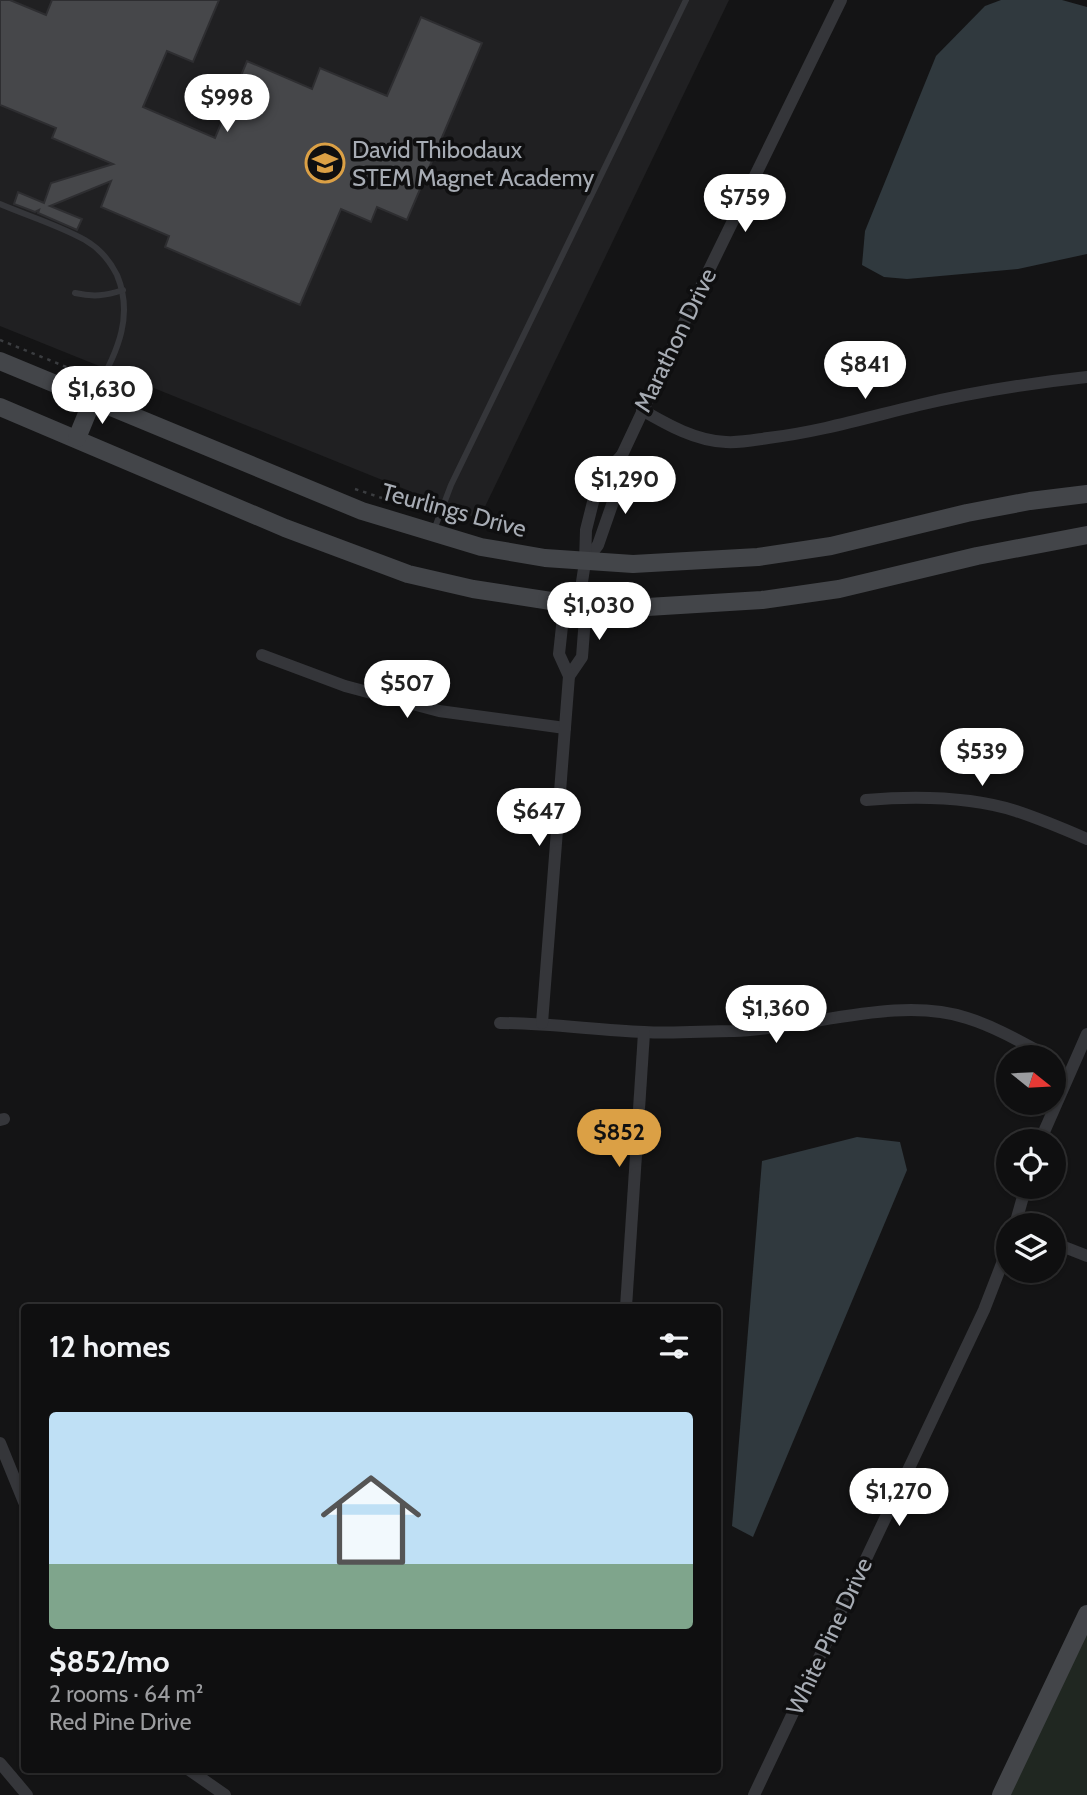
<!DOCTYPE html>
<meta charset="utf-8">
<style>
:root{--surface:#0f0f10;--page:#1d1d1e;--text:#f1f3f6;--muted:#9b9c9f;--line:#2f2f30;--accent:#dba045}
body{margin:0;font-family:Cabin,sans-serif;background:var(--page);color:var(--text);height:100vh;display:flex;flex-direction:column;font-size:26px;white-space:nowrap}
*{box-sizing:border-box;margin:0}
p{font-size:23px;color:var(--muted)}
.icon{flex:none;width:38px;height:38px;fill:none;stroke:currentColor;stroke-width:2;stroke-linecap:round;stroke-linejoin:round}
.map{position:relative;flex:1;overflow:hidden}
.sheet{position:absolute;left:21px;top:1304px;width:700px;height:469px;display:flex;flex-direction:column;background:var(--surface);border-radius:7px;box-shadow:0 2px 5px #0004,0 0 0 2px var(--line)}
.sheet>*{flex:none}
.needle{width:46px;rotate:108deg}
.controls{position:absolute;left:996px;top:1045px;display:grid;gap:14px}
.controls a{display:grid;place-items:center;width:70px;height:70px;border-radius:50%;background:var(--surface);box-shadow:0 2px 5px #0004,0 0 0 2px var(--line);font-size:35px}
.price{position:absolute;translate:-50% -60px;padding:0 16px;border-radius:24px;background:#fff;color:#222;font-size:23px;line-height:46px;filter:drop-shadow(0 2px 4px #0008)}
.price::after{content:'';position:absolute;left:50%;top:42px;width:21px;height:16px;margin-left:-10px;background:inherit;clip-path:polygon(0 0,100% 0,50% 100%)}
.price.selected{background:var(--accent);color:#111}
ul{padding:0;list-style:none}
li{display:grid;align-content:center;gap:14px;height:371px;padding:0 28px}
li+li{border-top:2px solid var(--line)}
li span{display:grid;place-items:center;height:217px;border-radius:7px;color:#555}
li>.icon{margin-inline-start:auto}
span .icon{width:126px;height:126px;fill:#fffc;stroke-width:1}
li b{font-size:30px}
h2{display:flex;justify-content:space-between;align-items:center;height:84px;padding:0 28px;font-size:30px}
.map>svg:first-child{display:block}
.built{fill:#202022}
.green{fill:#202721}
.water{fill:#30393e}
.building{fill:#46474a;stroke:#2e2e31;stroke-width:2}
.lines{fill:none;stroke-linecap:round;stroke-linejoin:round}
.path{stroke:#3b3d40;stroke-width:2.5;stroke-dasharray:3.5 5;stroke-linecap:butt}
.lane{stroke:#35363a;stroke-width:6}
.street{stroke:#35363a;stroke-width:12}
.secondary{stroke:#434549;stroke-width:18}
.labels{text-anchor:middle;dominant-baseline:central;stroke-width:7;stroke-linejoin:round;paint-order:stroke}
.poi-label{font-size:24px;fill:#a7acb4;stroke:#0f0f10;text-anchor:start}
.street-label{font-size:24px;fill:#a7acb4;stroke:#0f0f10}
</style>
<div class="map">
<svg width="1087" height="1795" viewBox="0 0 1087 1795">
<rect width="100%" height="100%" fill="#141415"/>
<path class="built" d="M0 0H729L479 519 0 326Z"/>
<path class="green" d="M1087 1617V1795H1001Z"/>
<g class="water">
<path d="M1001 0H1062L1087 7V254L1018 269 907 279 884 277 862 265 865 231 936 56 985 6Z"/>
<path d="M857 1137 900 1142 907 1170 753 1537 732 1526 762 1161Z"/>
</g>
<path class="building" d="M0 0H10L46 15 52 0H219L193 62 167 51 143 107 215 138 247 61 312 89 320 68 387 96 421 17 482 43 407 220 377 207 371 222 341 209 300 305 165 247 169 236 101 207 111 181 50 206 82 219 77 230 38 213 39 210 35 212 14 204 18 192 44 203 51 183 113 164 52 138 56 128 0 105Z"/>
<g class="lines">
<g class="path">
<path d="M0 340 91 377"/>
<path d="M111 385 142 400"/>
<path d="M355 489 382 498"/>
</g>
<g class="lane">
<path d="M0 204C28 216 58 225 85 240 99 248 110 261 117 275 136 321 113 357 93 398"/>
<path d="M75 293C93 297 105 296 123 290"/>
<path d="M434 530 451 485 686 0"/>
</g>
<g class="street">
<path d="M642 410C668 425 696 441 726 442 740 443 754 440 768 438 819 432 869 417 919 405 974 392 1031 383 1087 377"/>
<path d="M585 562 598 545 622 476V455"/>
<path d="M262 655 345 686 439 711 565 728"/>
<path d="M569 676 582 657 585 618 579 602 585 562 586 530 593 502 608 470 622 455 706 276 841 0"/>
<path d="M866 800C915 796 968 796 1016 811 1040 819 1064 829 1087 839"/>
<path d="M500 1023C548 1023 595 1030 644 1032 674 1034 704 1031 734 1031 808 1029 897 995 967 1018 996 1027 1023 1043 1049 1057"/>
<path d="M542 1023 569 676 559 654 563 617 579 602"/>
<path d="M0 1120 4 1119"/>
<path d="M1040 1141 1087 1034"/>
<path d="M1015 1225 1026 1186"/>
<path d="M1054 1243 1087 1256"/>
<path d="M626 1307 644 1033"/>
<path d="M0 1443 24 1502"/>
<path d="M0 1763 27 1795"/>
<path d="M188 1769 225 1795"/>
<path d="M754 1795 984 1310 1008 1248"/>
</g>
<g class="secondary">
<path d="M0 361 362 511 481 547 545 558 633 564 758 557 831 546 967 513 1030 501 1087 494"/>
<path d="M0 407 285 528 408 574 473 589 551 601 631 608 762 600 839 589 977 556 1087 535"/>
<path d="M77 438 93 399"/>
<path d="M1001 1795 1087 1614"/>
</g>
</g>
<defs>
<symbol id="school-ring" viewBox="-11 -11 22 22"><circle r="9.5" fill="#0f0f10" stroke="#dba045" stroke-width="1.5"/><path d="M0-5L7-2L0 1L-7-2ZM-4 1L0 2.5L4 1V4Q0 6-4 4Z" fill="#dba045"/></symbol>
</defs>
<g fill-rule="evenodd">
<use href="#school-ring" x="303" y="141" width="44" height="44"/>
</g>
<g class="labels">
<g class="poi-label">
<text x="352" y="149">David Thibodaux<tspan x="352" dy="28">STEM Magnet Academy</tspan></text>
</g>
<g class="street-label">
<text transform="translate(675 340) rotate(-64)">Marathon Drive</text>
<text transform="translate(454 510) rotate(15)">Teurlings Drive</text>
<text transform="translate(829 1636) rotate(-65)">White Pine Drive</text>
</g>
</g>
</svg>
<div class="controls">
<a><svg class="needle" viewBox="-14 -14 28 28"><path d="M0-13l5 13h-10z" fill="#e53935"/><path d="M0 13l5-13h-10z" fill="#9b9c9f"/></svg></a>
<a><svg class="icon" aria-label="locate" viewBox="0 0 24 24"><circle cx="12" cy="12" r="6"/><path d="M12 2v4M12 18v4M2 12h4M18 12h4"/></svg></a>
<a><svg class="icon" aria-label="layers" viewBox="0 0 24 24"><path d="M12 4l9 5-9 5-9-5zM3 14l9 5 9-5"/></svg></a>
</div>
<b class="price" style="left:227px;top:134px">$998</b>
<b class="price" style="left:745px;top:234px">$759</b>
<b class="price" style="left:865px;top:401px">$841</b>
<b class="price" style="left:102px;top:426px">$1,630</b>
<b class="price" style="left:625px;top:516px">$1,290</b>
<b class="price" style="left:599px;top:642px">$1,030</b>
<b class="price" style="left:407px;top:720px">$507</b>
<b class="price" style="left:982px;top:788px">$539</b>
<b class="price" style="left:539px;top:848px">$647</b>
<b class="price" style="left:776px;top:1045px">$1,360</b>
<b class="price selected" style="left:619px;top:1169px">$852</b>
<b class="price" style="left:899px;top:1528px">$1,270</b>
<section class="sheet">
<h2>12 homes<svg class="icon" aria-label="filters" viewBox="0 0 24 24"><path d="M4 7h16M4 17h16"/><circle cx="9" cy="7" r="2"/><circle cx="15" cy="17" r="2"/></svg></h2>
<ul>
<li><span style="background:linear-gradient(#bfe0f5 70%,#7fa58c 0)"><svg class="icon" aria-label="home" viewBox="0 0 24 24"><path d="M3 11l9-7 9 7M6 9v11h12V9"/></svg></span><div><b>$852/mo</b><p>2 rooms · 64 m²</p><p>Red Pine Drive</p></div></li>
</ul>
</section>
</div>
